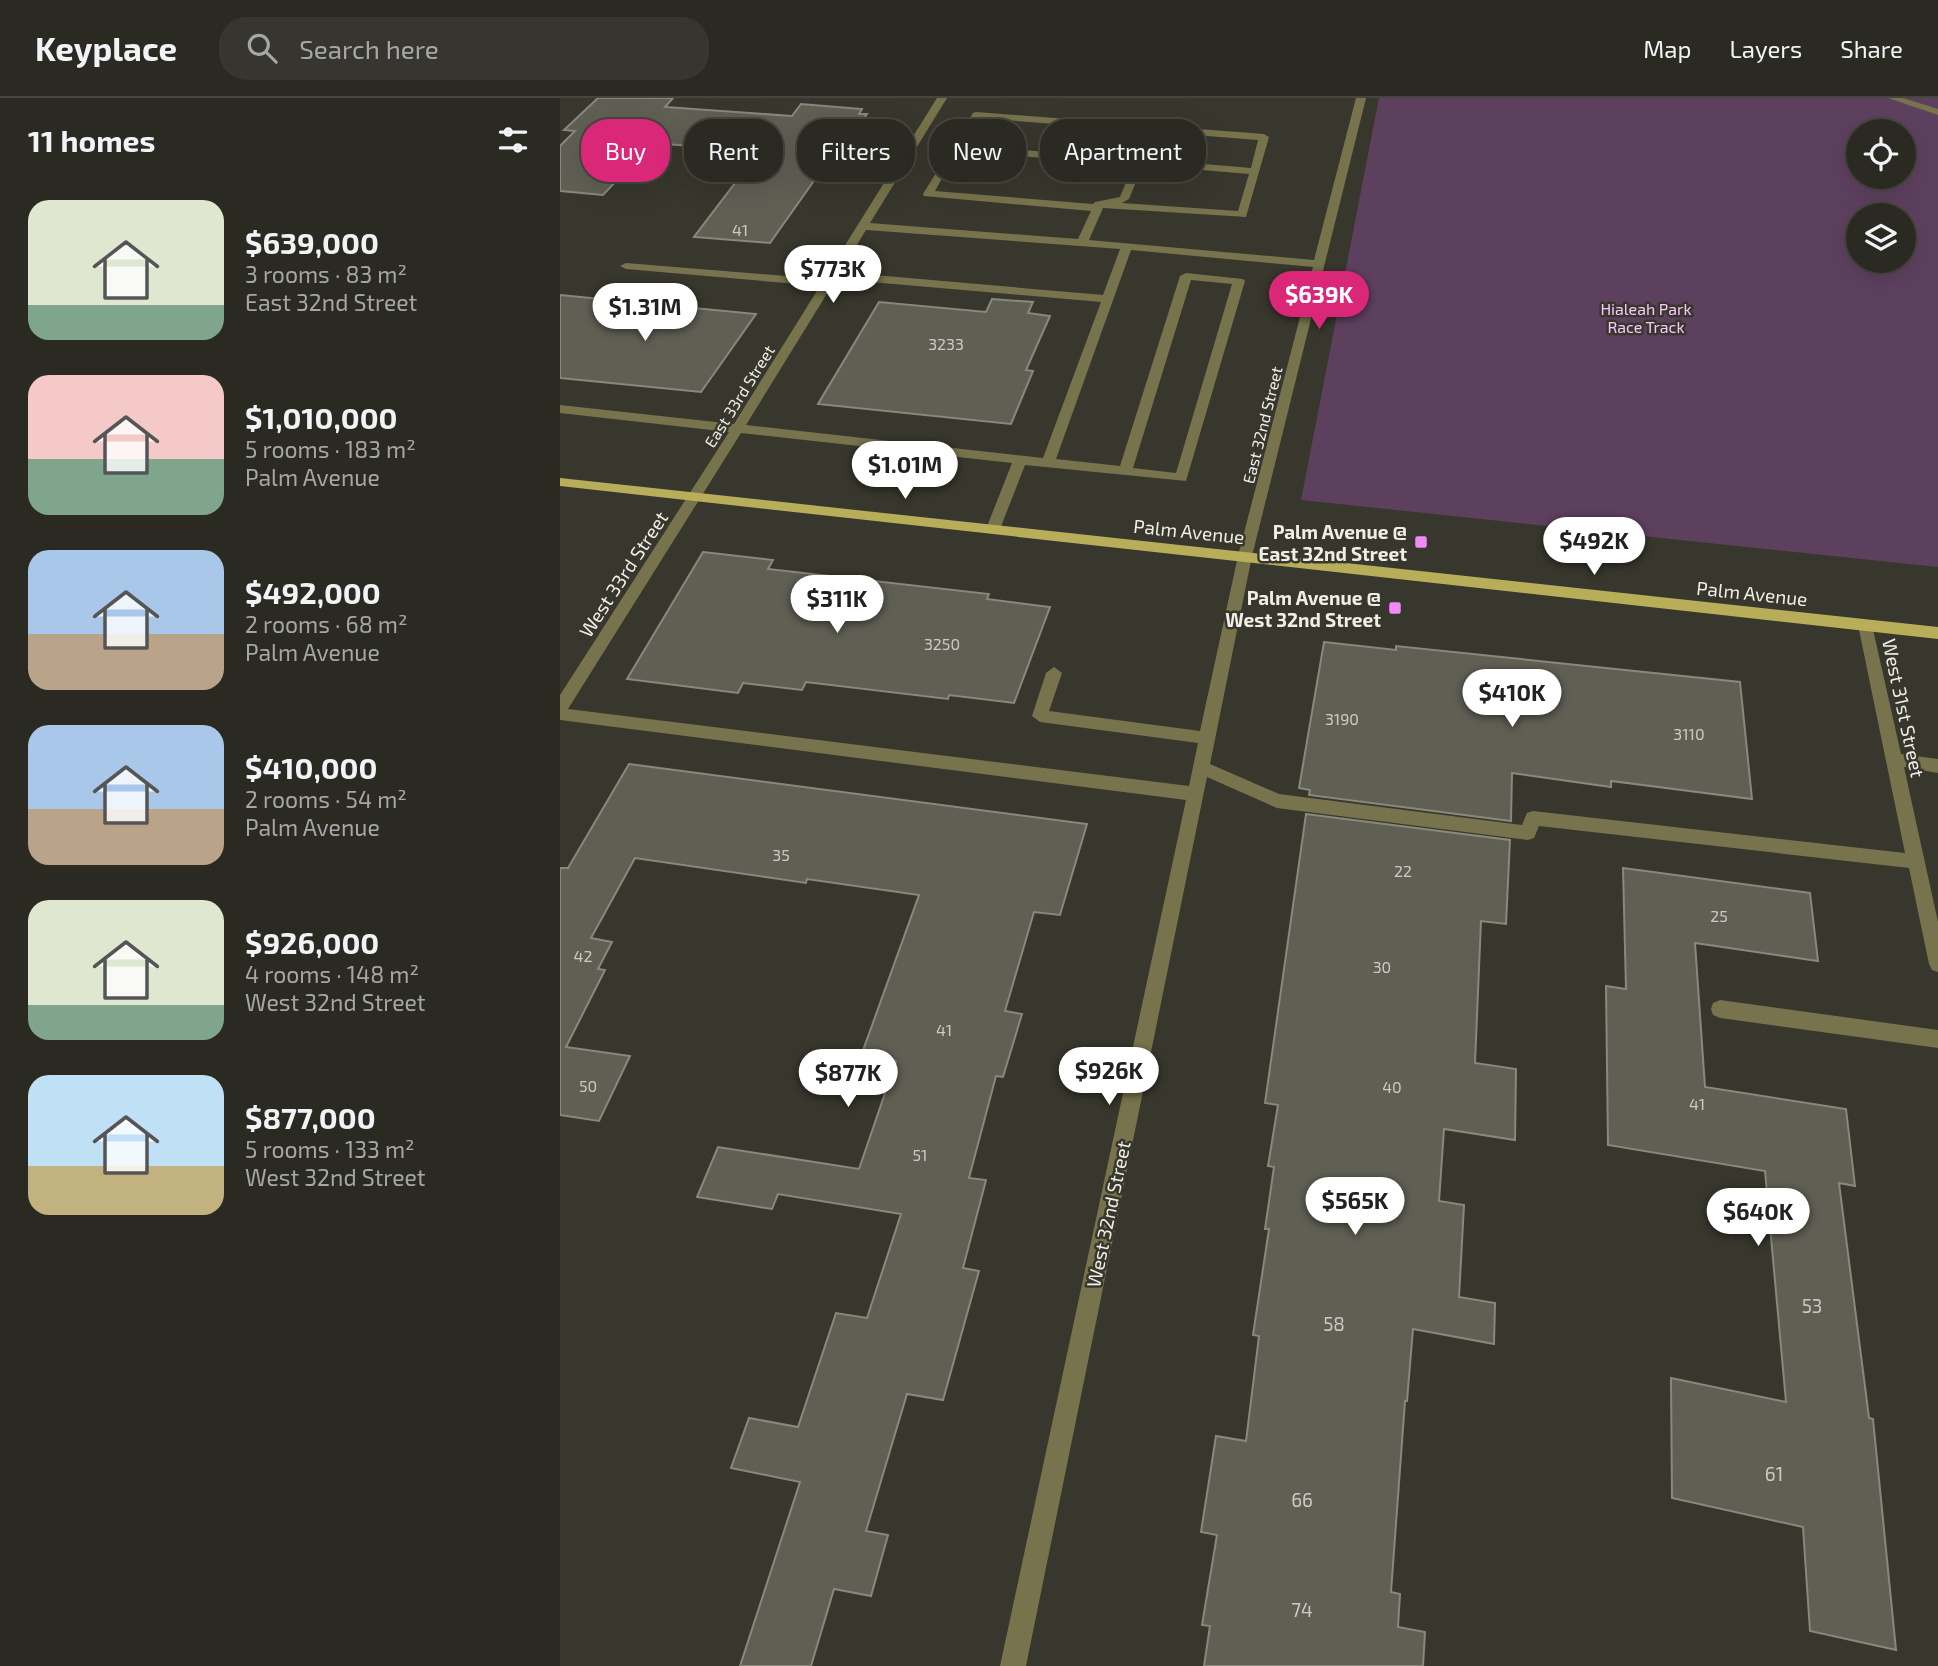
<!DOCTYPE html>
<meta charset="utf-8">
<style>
:root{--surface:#2a2922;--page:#36352f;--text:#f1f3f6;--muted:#a5a6a5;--line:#464540;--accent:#db2777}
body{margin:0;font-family:"Exo 2",sans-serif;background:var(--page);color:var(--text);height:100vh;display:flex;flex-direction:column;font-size:26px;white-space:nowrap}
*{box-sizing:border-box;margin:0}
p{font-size:23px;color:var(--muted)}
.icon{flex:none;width:38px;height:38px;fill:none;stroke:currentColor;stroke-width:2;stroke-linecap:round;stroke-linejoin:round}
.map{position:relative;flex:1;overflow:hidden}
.panel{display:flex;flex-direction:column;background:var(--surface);width:560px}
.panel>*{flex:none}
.hud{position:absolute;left:21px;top:21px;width:665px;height:63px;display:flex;gap:14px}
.controls{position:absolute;left:1286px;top:21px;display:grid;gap:14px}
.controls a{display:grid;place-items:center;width:70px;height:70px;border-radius:50%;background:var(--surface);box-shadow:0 7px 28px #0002,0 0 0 2px var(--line);font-size:35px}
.price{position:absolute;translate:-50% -60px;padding:0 16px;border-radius:24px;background:#fff;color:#222;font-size:23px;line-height:46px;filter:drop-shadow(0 2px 4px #0008)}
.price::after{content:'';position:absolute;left:50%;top:42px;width:21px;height:16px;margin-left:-10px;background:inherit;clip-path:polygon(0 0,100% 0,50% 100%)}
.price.selected{background:var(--accent);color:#fff}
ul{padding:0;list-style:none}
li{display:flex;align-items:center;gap:21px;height:175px;padding:0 28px}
li span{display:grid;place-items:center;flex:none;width:196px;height:140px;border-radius:21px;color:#555}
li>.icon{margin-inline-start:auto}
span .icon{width:84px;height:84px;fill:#fffc;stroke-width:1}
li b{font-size:30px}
h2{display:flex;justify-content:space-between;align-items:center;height:84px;padding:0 28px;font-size:30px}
.chip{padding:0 24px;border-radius:28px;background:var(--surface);box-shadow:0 7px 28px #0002,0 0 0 2px var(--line);font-size:24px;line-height:63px}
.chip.selected{background:var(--accent);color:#fff}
header{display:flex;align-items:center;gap:42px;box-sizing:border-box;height:98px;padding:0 35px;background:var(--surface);border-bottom:2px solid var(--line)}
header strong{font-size:33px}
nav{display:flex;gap:38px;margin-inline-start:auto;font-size:24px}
.search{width:490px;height:63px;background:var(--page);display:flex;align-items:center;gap:18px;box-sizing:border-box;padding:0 24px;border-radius:28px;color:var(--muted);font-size:26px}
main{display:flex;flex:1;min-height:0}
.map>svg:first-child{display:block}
.green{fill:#5d405e;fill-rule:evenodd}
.building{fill:#605f54;stroke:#89887d;stroke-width:2}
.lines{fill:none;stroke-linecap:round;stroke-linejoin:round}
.minor{fill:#77734c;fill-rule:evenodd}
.major{fill:#b8ae5a;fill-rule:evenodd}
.poi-dot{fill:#f08bf5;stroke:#38372d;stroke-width:2.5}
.labels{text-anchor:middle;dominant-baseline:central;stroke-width:5;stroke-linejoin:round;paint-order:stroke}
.number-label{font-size:16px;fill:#cbcbc3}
.far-park-label{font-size:16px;fill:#fbc5fd;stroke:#38372d}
.far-street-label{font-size:16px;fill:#efefe8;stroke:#38372d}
.street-label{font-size:19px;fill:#efefe8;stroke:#38372d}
.poi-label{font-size:19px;font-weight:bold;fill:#efefe8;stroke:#38372d;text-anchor:end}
.near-number-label{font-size:19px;fill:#cbcbc3}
</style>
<header>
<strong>Keyplace</strong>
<div class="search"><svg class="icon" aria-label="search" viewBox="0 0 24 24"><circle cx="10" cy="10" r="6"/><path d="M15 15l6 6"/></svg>Search here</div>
<nav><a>Map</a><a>Layers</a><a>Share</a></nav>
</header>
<main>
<section class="panel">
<h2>11 homes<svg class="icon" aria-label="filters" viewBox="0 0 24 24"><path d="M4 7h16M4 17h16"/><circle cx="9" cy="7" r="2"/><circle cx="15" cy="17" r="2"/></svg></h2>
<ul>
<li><span style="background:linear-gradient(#dfe7d0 75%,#7fa58c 0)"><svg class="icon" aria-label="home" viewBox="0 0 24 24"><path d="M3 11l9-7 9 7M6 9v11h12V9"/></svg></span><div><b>$639,000</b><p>3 rooms · 83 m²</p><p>East 32nd Street</p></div></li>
<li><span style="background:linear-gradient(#f6c9c9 60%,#7fa58c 0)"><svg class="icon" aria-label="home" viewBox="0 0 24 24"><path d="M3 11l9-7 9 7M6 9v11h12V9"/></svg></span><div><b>$1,010,000</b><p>5 rooms · 183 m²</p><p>Palm Avenue</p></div></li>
<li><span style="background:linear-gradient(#a9c7e8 60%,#b9a48a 0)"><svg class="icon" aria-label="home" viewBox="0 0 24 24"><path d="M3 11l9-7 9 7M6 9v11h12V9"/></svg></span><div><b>$492,000</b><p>2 rooms · 68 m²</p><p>Palm Avenue</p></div></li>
<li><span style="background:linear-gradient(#a9c7e8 60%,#b9a48a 0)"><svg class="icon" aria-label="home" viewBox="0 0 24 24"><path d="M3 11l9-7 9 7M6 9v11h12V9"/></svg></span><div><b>$410,000</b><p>2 rooms · 54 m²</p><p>Palm Avenue</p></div></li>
<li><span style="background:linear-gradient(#dfe7d0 75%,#7fa58c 0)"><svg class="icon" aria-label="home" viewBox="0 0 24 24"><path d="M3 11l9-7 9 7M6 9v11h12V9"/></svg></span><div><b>$926,000</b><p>4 rooms · 148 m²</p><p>West 32nd Street</p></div></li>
<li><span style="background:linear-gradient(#bfe0f5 65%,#c2b280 0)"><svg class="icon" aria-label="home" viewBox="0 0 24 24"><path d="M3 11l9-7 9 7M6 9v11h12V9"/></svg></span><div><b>$877,000</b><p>5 rooms · 133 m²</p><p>West 32nd Street</p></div></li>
</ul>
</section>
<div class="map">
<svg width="1378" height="1568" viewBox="0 0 1378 1568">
<rect width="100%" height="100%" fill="#38372d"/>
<path class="green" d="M819 0H1378V469L741 402ZM1298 33H1344V79H1298ZM1298 117H1344V163H1298Z"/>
<g class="building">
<path d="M38 0H113L105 9 232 18 241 6 302 11 299 16H307L274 63H268L210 145 134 139 191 64 175 63 184 52 92 45 43 97 0 93V48L15 33 4 32Z"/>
<path d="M0 197 196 216 141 294 0 280Z"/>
<path d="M432 201 473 204 468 215 490 218 466 272 473 273 451 326 258 306 319 204 426 214Z"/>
<path d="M143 454 213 462 208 471 429 496 427 501 490 509 454 605 389 597 388 601 246 584 242 592 183 585 178 595 67 581Z"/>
<path d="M764 544 836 552V548L1180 584 1192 701 1051 683V689L952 675 951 723 749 697 750 692 739 690Z"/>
<path d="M69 666 527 726 500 817 474 814 445 913 462 916 443 979 436 978 409 1080 426 1082 403 1170 419 1173 383 1302 347 1296 306 1433 328 1437 311 1498 274 1491 251 1568H180L240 1384 171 1370 189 1320 238 1329 276 1215 307 1220 341 1116 218 1096 212 1111 137 1099 158 1049 299 1071 336 963 301 958 359 797 247 781 246 785 75 760 31 840 52 844 38 871 45 872 6 949 70 958 39 1023 0 1017V770H8Z"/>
<path d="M746 716 950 742 946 826 921 823 915 965 956 971 955 1042 884 1031 879 1103 904 1107 899 1199 935 1205 934 1246 853 1231 847 1303H845L831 1494 840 1496 838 1529 865 1534 863 1568H644L650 1528 642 1527 657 1437 641 1434 656 1338 686 1343 699 1238 693 1237 709 1131H705L714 1069 708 1068 718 1007 705 1005Z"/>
<path d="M1063 770 1250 795 1258 863 1135 845 1145 989 1286 1011 1295 1088 1279 1085 1309 1320 1313 1321 1336 1552 1250 1533 1243 1429 1112 1400 1111 1280 1226 1304 1205 1073 1048 1047 1046 888 1066 891Z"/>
</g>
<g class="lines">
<g class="minor">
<path d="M377 0H387L310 125 518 141 531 113 364 98 363 96 413 15 416 14 704 36 709 39 686 119 543 110 529 142 754 162 796 0H806L692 458 650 666 719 696 962 727 967 715 973 713 1345 755 1298 527 1305 522 1312 527 1341 656 1378 661V675L1344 669 1378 824V874L1372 872 1369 866 1349 770 979 728 974 740 968 742 717 710 647 679 466 1568H440L626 702 0 622V597L169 334 0 315V307L174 326 260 188 66 171 60 168 66 165 264 181ZM419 20 586 33 575 61 401 47ZM596 34 698 42 691 70 585 61ZM397 53 573 67 560 99 535 104 533 106 375 93ZM583 67 689 76 678 113 562 105 569 101ZM306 132 560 151 543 197 280 174ZM571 152 753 169 678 458 640 633 489 613 502 575 494 569 486 575 472 618 480 624 638 645 629 688 8 611 181 335 452 365 426 431 433 436 440 431 465 367 626 383 685 183 683 181 626 175 620 178 560 368 496 361ZM276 181 541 204 483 360 186 327ZM631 182 672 186 616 375 573 370Z"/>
<path d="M1328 0H1343L1378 11V17Z"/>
<path d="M1160 902 1378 932V950L1160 920 1153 917 1151 911 1153 905Z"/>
</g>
<path class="major" d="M0 380 1378 529V541L0 388Z"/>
</g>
<g class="poi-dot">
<rect x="854" y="437" width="14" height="14" rx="3.5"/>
<rect x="828" y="503" width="14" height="14" rx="3.5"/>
</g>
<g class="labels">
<g class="number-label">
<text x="180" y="131">41</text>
<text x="386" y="245">3233</text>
<text x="382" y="545">3250</text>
<text x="782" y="620">3190</text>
<text x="1129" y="635">3110</text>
<text x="221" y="756">35</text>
<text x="843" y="772">22</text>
<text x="1159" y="817">25</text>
<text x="23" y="857">42</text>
<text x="822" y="868">30</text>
<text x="384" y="931">41</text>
<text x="28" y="987">50</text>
<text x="832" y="988">40</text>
<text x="1137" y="1005">41</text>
<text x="360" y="1056">51</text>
</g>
<g class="far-park-label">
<text x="1086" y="210">Hialeah Park<tspan x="1086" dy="18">Race Track</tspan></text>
</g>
<g class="far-street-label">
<text transform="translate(179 298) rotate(-58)">East 33rd Street</text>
<text transform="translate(702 327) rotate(-76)">East 32nd Street</text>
</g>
<g class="street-label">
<text transform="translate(629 433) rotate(6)">Palm Avenue</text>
<text transform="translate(63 476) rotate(-57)">West 33rd Street</text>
<text transform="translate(1192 495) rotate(6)">Palm Avenue</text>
<text transform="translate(1344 610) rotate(78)">West 31st Street</text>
<text transform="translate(548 1116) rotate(-78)">West 32nd Street</text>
</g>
<g class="poi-label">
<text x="847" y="433">Palm Avenue @<tspan x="847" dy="22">East 32nd Street</tspan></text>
<text x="821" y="499">Palm Avenue @<tspan x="821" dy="22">West 32nd Street</tspan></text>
</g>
<g class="near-number-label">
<text x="1252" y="1207">53</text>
<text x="774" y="1225">58</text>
<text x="1214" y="1375">61</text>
<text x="742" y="1401">66</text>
<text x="742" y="1511">74</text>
</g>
</g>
</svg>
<div class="controls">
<a><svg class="icon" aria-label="locate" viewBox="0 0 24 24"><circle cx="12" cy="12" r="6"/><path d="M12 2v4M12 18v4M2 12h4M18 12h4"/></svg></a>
<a><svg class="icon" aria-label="layers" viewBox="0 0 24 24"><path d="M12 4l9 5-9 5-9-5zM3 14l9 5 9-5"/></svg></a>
</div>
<b class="price" style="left:273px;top:207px">$773K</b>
<b class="price selected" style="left:759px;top:233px">$639K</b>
<b class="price" style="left:85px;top:245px">$1.31M</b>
<b class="price" style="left:345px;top:403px">$1.01M</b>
<b class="price" style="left:1034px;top:479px">$492K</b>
<b class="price" style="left:277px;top:537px">$311K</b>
<b class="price" style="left:952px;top:631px">$410K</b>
<b class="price" style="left:549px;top:1009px">$926K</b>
<b class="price" style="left:288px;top:1011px">$877K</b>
<b class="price" style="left:795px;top:1139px">$565K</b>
<b class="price" style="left:1198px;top:1150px">$640K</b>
<div class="hud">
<a class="chip selected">Buy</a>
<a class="chip">Rent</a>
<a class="chip">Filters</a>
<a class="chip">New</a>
<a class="chip">Apartment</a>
</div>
</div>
</main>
